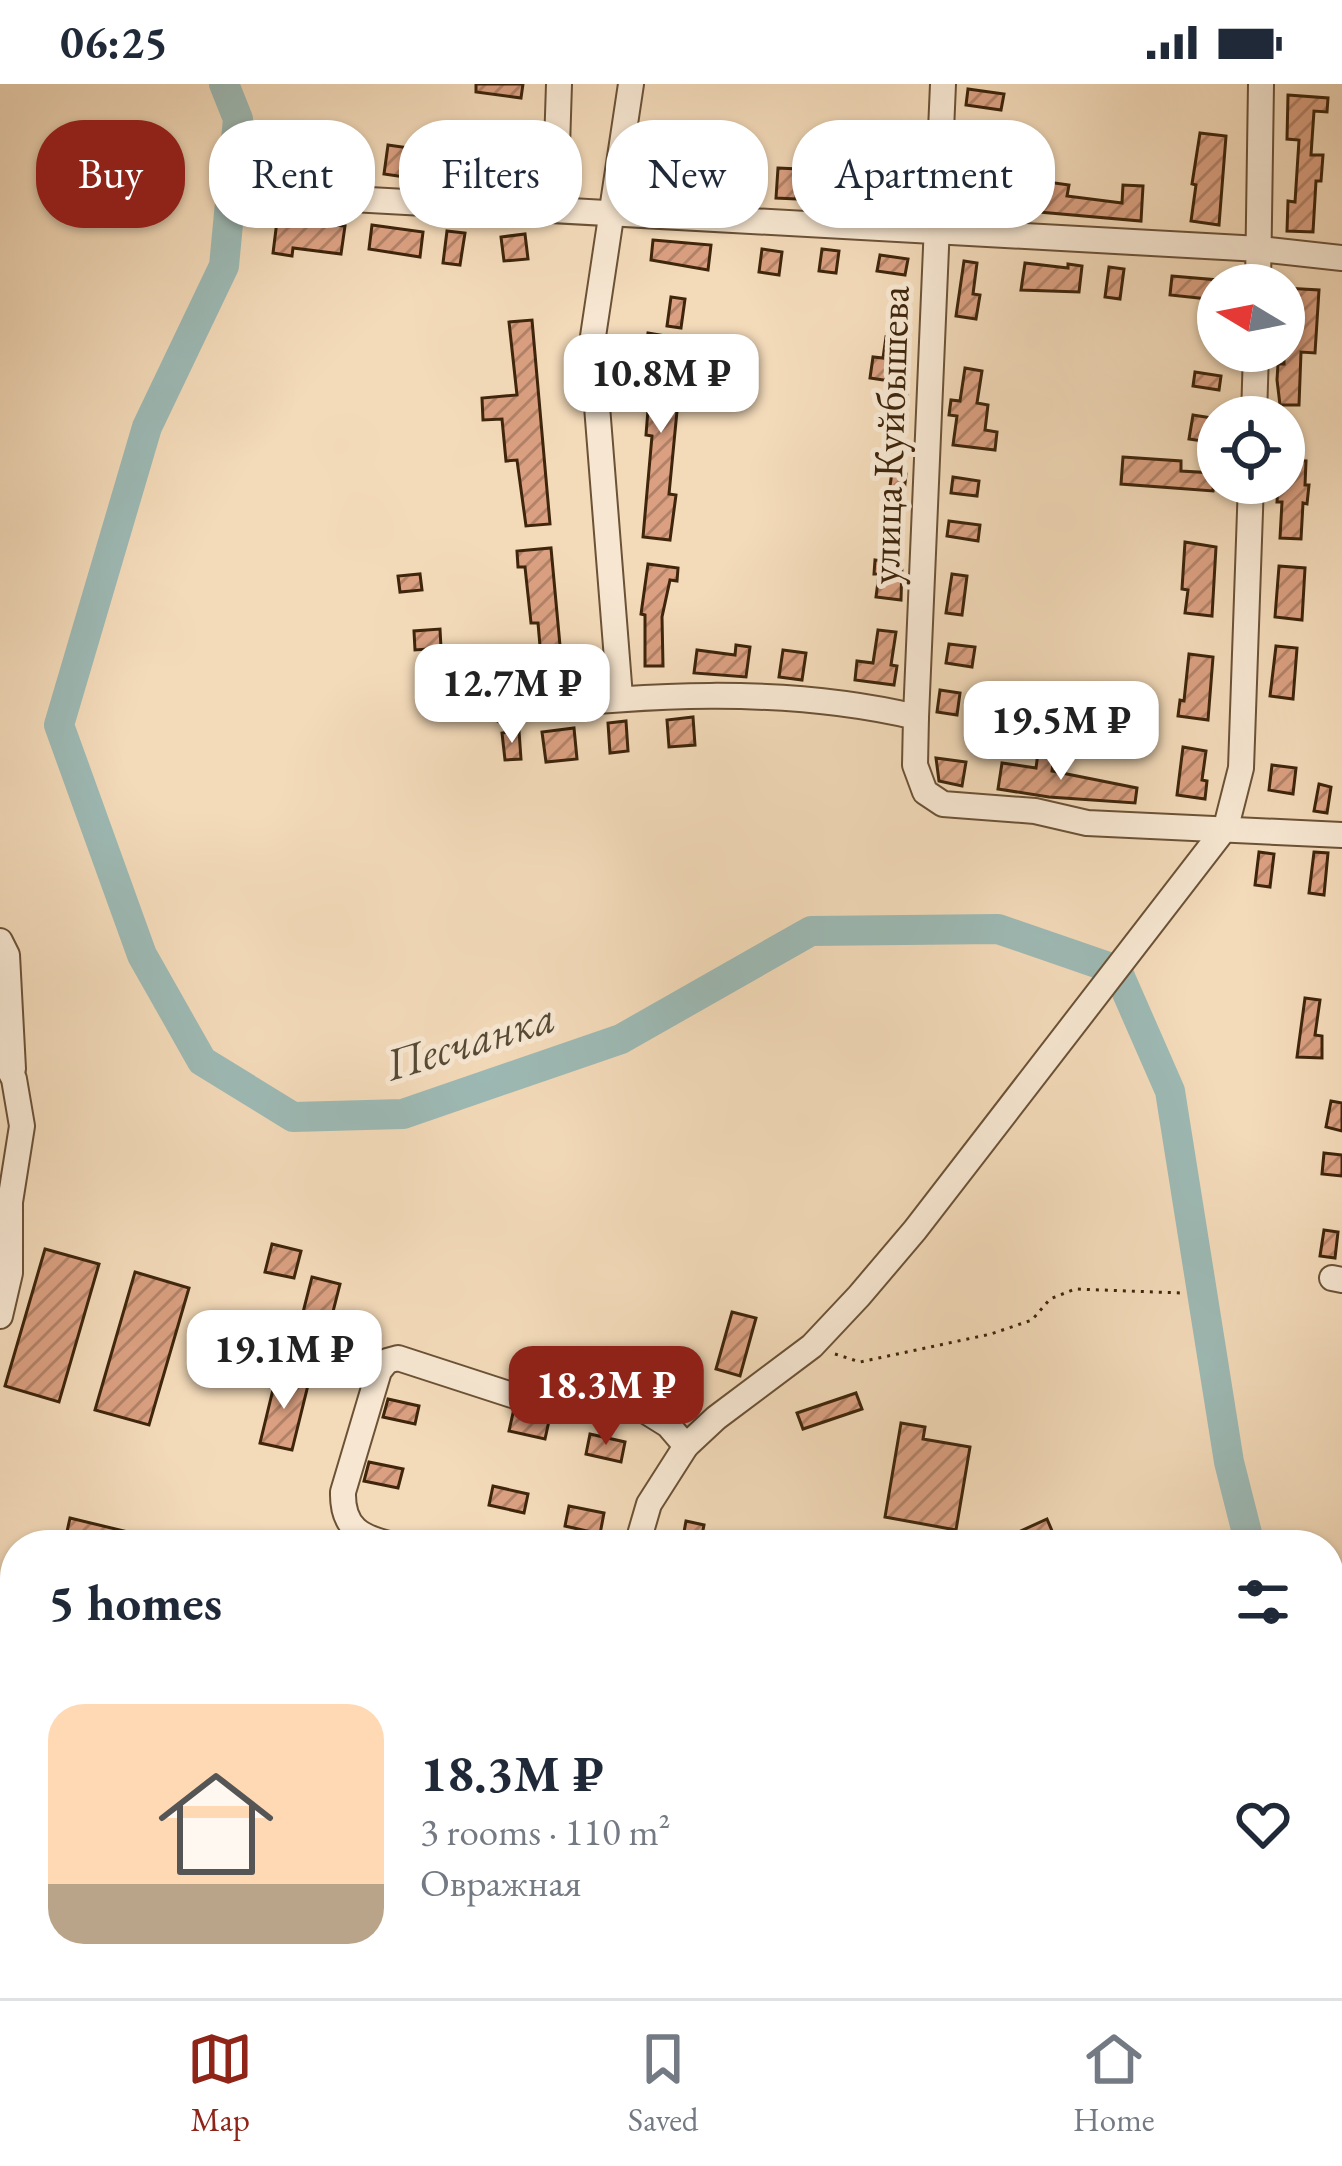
<!DOCTYPE html>
<meta charset="utf-8">
<style>
:root{--surface:#fff;--page:#f6f6f7;--text:#1f2937;--muted:#747a83;--line:#e0e1e3;--accent:#8f2418}
body{margin:0;font-family:"EB Garamond",serif;background:var(--page);color:var(--text);height:100vh;display:flex;flex-direction:column;font-size:45px;white-space:nowrap}
*{box-sizing:border-box;margin:0}
p{font-size:39px;color:var(--muted)}
.icon{flex:none;width:66px;height:66px;fill:none;stroke:currentColor;stroke-width:2;stroke-linecap:round;stroke-linejoin:round}
.map{position:relative;flex:1;overflow:hidden}
.drawer{position:absolute;left:0px;top:1446px;width:1344px;height:468px;display:flex;flex-direction:column;background:var(--surface);border-radius:48px 48px 0 0;box-shadow:0 3px 9px #0004}
.drawer>*{flex:none}
.top-card{position:absolute;left:36px;top:36px;width:1272px;height:108px;display:flex;gap:24px}
.needle{width:78px;rotate:280deg}
.controls{position:absolute;left:1197px;top:180px;display:grid;gap:24px}
.controls a{display:grid;place-items:center;width:108px;height:108px;border-radius:50%;background:var(--surface);box-shadow:0 3px 9px #0004;font-size:60px}
.price{position:absolute;translate:-50% -102px;padding:0 27px;border-radius:24px;background:#fff;color:#222;font-size:39px;line-height:78px;filter:drop-shadow(0 3px 6px #0008)}
.price::after{content:'';position:absolute;left:50%;top:72px;width:36px;height:27px;margin-left:-18px;background:inherit;clip-path:polygon(0 0,100% 0,50% 100%)}
.price.current{background:var(--accent);color:#fff}
ul{padding:0;list-style:none}
li{display:flex;align-items:center;gap:36px;height:300px;padding:0 48px}
li+li{border-top:3px solid var(--line)}
li span{display:grid;place-items:center;flex:none;width:336px;height:240px;border-radius:36px;color:#555}
li>.icon{margin-inline-start:auto}
span .icon{width:144px;height:144px;fill:#fffc;stroke-width:1}
li b{font-size:51px}
h2{display:flex;justify-content:space-between;align-items:center;height:144px;padding:0 48px;font-size:51px}
.tag{padding:0 42px;border-radius:48px;background:var(--surface);box-shadow:0 3px 9px #0004;font-size:42px;line-height:108px}
.tag.current{background:var(--accent);color:#fff}
.status{display:flex;justify-content:space-between;align-items:center;height:84px;padding:0 60px;background:var(--surface);direction:ltr}
.status svg{height:33px;fill:currentColor}
.menu{display:flex;justify-content:space-around;align-items:center;height:168px;border-top:3px solid var(--line);background:var(--surface);font-size:33px;color:var(--muted)}
.menu a{display:grid;justify-items:center;gap:6px}
.menu .current{color:var(--accent)}
.map>svg:first-child{display:block}
.lines{fill:none;stroke-linecap:round;stroke-linejoin:round}
.river{stroke:#9dbab5;stroke-width:30}
.building{fill:url(#building-hatch);stroke:#3e250b;stroke-width:3}
.minor-casing{stroke:#6b5236;stroke-width:28}
.path{stroke:#3e250b;stroke-width:3;stroke-dasharray:3 6;stroke-linecap:butt}
.minor{stroke:#f7e7d2;stroke-width:24}
.labels{text-anchor:middle;dominant-baseline:central;stroke-width:10;stroke-linejoin:round;paint-order:stroke}
.street-label{font-size:42px;fill:#3e250b;stroke:#f7e7d2}
.water-label{font-size:45px;font-style:italic;fill:#564a36;stroke:#f7e7d2}
</style>
<div class="status"><b>06:25</b><svg viewBox="0 0 49 12"><path d="M0 12V9h3v3zM5 12V6h3v6zM10 12V3h3v9zM15 12V0h3v12zM26 1h20v11H26zM47 4h2v5h-2z"/></svg></div>
<div class="map">
<svg width="1342" height="1914" viewBox="0 0 1342 1914">
<defs>
<pattern id="building-hatch" width="6" height="6" patternUnits="userSpaceOnUse" patternTransform="scale(3)"><rect width="6" height="6" fill="#daa081"/><path d="M-1 1l2-2M0 6l6-6M5 7l2-2" fill="none" stroke="#b28268"/></pattern>
</defs>
<rect width="100%" height="100%" fill="#f3dab9"/>
<filter id="stains"><feTurbulence type="fractalNoise" baseFrequency=".00167" numOctaves="4"/><feColorMatrix values="0 0 0 0 .2 0 0 0 0 .09 0 0 0 0 .02 0 0 0 .5 -.17"/></filter>
<radialGradient id="worn" r=".72"><stop offset=".6" stop-color="#630" stop-opacity="0"/><stop offset="1" stop-color="#630" stop-opacity=".3"/></radialGradient>
<g class="lines">
<g class="river">
<path d="M224 0 238 35 224 182 147 343 59 641 142 871 202 977 293 1033 403 1030 621 955 811 847 998 845 1117 886 1170 1007 1229 1378 1250 1461"/>
<path d="M1329 1641 1342 1652"/>
</g>
</g>
<g class="building">
<path d="M476 0H523L521 14 476 8Z"/>
<path d="M968 5 1004 10 1001 26 966 21Z"/>
<path d="M1288 11 1328 14 1327 28 1314 27 1311 71H1323L1321 97H1316L1313 148 1287 147 1288 117 1295 118 1299 56 1287 55Z"/>
<path d="M1200 49 1226 52 1219 141 1191 137 1196 101 1192 100Z"/>
<path d="M323 53 345 56 340 86 319 83Z"/>
<path d="M388 61 437 68 433 97 384 90Z"/>
<path d="M723 73 743 74 741 113 720 112Z"/>
<path d="M463 74 523 80 519 105 460 96Z"/>
<path d="M684 80 699 82 695 112 650 108 654 82 683 87Z"/>
<path d="M778 84 798 85 796 115 776 114Z"/>
<path d="M967 85 982 87 977 127 962 125Z"/>
<path d="M1021 88 1034 90 1033 96 1069 101 1067 112 1122 119 1123 101 1143 102 1141 137 1015 126Z"/>
<path d="M877 107 908 112 906 127 875 122Z"/>
<path d="M277 137 345 142 341 170 293 164 292 172 273 169Z"/>
<path d="M372 141 423 148 420 173 369 165Z"/>
<path d="M447 147 465 149 460 181 443 179Z"/>
<path d="M525 150 528 175 504 177 501 153Z"/>
<path d="M653 156 711 161 708 186 651 176Z"/>
<path d="M762 165 782 168 779 191 759 188Z"/>
<path d="M822 165 839 167 836 189 819 187Z"/>
<path d="M880 171 908 175 905 191 877 187Z"/>
<path d="M964 177 977 179 973 210 980 211 976 235 956 232Z"/>
<path d="M1025 179 1068 184V180L1082 182 1079 208 1021 206Z"/>
<path d="M1109 183 1124 185 1120 215 1105 213Z"/>
<path d="M1172 192 1218 196V216L1170 211Z"/>
<path d="M1284 204 1319 206 1315 269 1301 268 1299 321H1280L1277 296 1278 280H1284Z"/>
<path d="M671 213 685 215 681 244 667 242Z"/>
<path d="M532 236 550 440 526 442 517 376 506 377 502 335 483 336 482 314 517 311 509 238Z"/>
<path d="M648 249 677 254 670 294 680 296 669 410 676 411 670 456 643 453 652 352 646 351 652 275 644 274Z"/>
<path d="M886 253 909 256 906 273 900 272 897 298 870 294 873 273 883 274Z"/>
<path d="M965 284 982 287 977 319 988 321 985 346 997 348 995 366 953 361 957 332 949 331 951 316 960 317Z"/>
<path d="M1195 288 1221 292 1219 306 1193 302Z"/>
<path d="M890 302 908 305 905 322 888 320Z"/>
<path d="M1193 331 1218 335 1216 359 1189 355Z"/>
<path d="M1123 373 1181 377V387L1214 389 1213 407 1121 400Z"/>
<path d="M1284 376 1306 377 1305 401H1309L1307 420 1303 419 1301 455 1280 454 1282 418H1277L1278 399 1284 400Z"/>
<path d="M892 388 906 390 903 418 888 416Z"/>
<path d="M953 393 979 397 977 412 951 409Z"/>
<path d="M949 437 980 441 978 457 947 452Z"/>
<path d="M1185 458 1216 463 1212 532 1185 529 1188 506 1182 505Z"/>
<path d="M551 464 563 594 543 596 538 539H531L525 483H518L517 467Z"/>
<path d="M875 476 902 480 901 516 876 513 879 490H874Z"/>
<path d="M648 480 678 484 677 497 670 496 662 533 663 582H645V531L641 530Z"/>
<path d="M1279 482 1305 484 1302 536 1275 533Z"/>
<path d="M420 490 422 506 400 508 398 492Z"/>
<path d="M952 490 967 492 962 531 946 529Z"/>
<path d="M440 545 441 564 415 566 414 547Z"/>
<path d="M878 546 896 548 891 581 897 582 894 601 855 596 857 577 873 579Z"/>
<path d="M949 560 975 563 972 583 946 579Z"/>
<path d="M736 561 750 563 746 593 694 589 697 566 735 571Z"/>
<path d="M1276 562 1297 564 1293 615 1270 612Z"/>
<path d="M783 566 806 569 802 596 779 593Z"/>
<path d="M1189 570 1213 573 1208 636 1178 632 1180 616 1184 617Z"/>
<path d="M485 576 487 600 458 602 456 579Z"/>
<path d="M940 606 960 609 957 631 937 628Z"/>
<path d="M1043 619 1060 622 1057 645 1040 643Z"/>
<path d="M693 633 695 661 669 663 667 636Z"/>
<path d="M626 637 628 667 610 669 608 639Z"/>
<path d="M574 644 577 675 546 678 542 648Z"/>
<path d="M519 647 521 675 505 676 502 649Z"/>
<path d="M1183 663 1206 667 1202 696 1207 697 1205 715 1177 711Z"/>
<path d="M1038 669 1054 671 1052 687 1137 704 1135 719 1049 713 998 705 1002 679 1036 684Z"/>
<path d="M936 674 966 678 962 702 939 697Z"/>
<path d="M1272 681 1296 684 1293 710 1269 706Z"/>
<path d="M1319 700 1331 703 1327 729 1314 727Z"/>
<path d="M1259 768 1274 770 1270 803 1255 801Z"/>
<path d="M1314 768 1328 769 1324 811 1309 809Z"/>
<path d="M1305 914 1320 916 1315 951 1322 952V974L1297 973Z"/>
<path d="M1331 1017 1342 1019V1047L1326 1043Z"/>
<path d="M1324 1069 1342 1071V1092L1322 1090Z"/>
<path d="M1324 1146 1338 1148 1335 1174 1320 1172Z"/>
<path d="M272 1160 301 1167 294 1194 265 1188Z"/>
<path d="M45 1165 99 1180 59 1318 5 1302Z"/>
<path d="M135 1188 189 1204 149 1341 95 1326Z"/>
<path d="M312 1193 340 1200 325 1259 297 1252Z"/>
<path d="M732 1228 756 1234 740 1292 716 1285Z"/>
<path d="M277 1289 309 1297 292 1366 260 1359Z"/>
<path d="M856 1309 862 1325 803 1345 797 1329Z"/>
<path d="M388 1315 419 1322 415 1340 383 1333Z"/>
<path d="M513 1329 549 1337 545 1355 509 1347Z"/>
<path d="M901 1339 925 1343 923 1355 970 1363 956 1446 885 1433Z"/>
<path d="M590 1350 625 1358 621 1378 586 1370Z"/>
<path d="M369 1378 403 1385 398 1404 364 1397Z"/>
<path d="M493 1402 528 1410 524 1429 489 1421Z"/>
<path d="M569 1422 604 1429 600 1450 565 1442Z"/>
<path d="M70 1434 161 1456V1461H64Z"/>
<path d="M1047 1435 1058 1461H1019L1014 1450Z"/>
<path d="M686 1437 704 1441 700 1461 682 1459Z"/>
<path d="M0 1725 15 1728 6 1781 0 1780Z"/>
<path d="M185 1899 229 1908 228 1914H182Z"/>
<path d="M299 1899 321 1903 319 1914 297 1911Z"/>
<path d="M463 1899H502L500 1913 462 1905Z"/>
<path d="M554 1899H581L578 1914H551Z"/>
<path d="M1296 1899H1316L1313 1914H1293Z"/>
</g>
<g class="lines">
<defs>
<g id="minor">
<path d="M279 111 1260 165 1342 174"/>
<path d="M555 125 559 0"/>
<path d="M1258 201 1261 0"/>
<path d="M1254 333 1256 267"/>
<path d="M620 613 592 259 631 0"/>
<path d="M503 626C640 611 781 601 916 633L915 681 925 708 943 720 1035 727 1087 739 1342 751"/>
<path d="M916 633 943 0"/>
<path d="M0 857 7 871 13 985"/>
<path d="M0 968 14 995 22 1042 10 1118V1189L0 1232"/>
<path d="M1332 1194 1342 1196"/>
<path d="M394 1461C361 1454 342 1444 343 1408L379 1287 387 1277 398 1274 512 1311 644 1326 668 1341 686 1362"/>
<path d="M637 1461 649 1420 686 1362 716 1334 812 1262 859 1212 915 1146 1226 743 1241 684 1251 399"/>
<path d="M1329 1803 1342 1806"/>
<path d="M1108 1899 1163 1914"/>
<path d="M8 1914 15 1880"/>
<path d="M247 1914 249 1899"/>
<path d="M279 1914 283 1899"/>
<path d="M530 1914 533 1899"/>
<path d="M783 1914 786 1899"/>
<path d="M1029 1914 1031 1899"/>
<path d="M1271 1914 1274 1899"/>
</g>
</defs>
<use href="#minor" class="minor-casing"/>
<path class="path" d="M835 1270 860 1278 991 1250 1032 1236 1050 1215 1075 1205 1182 1209"/>
<use href="#minor" class="minor"/>
</g>
<g class="labels">
<g class="street-label">
<text transform="translate(889 351) rotate(-88)">улица Куйбышева</text>
</g>
<g class="water-label">
<text transform="translate(470 956) rotate(-17)">Песчанка</text>
</g>
</g>
<rect width="100%" height="100%" filter="url(#stains)"/>
<rect width="100%" height="100%" fill="url(#worn)"/>
</svg>
<div class="controls">
<a><svg class="needle" viewBox="-14 -14 28 28"><path d="M0-13l5 13h-10z" fill="#e53935"/><path d="M0 13l5-13h-10z" fill="#747a83"/></svg></a>
<a><svg class="icon" aria-label="locate" viewBox="0 0 24 24"><circle cx="12" cy="12" r="6"/><path d="M12 2v4M12 18v4M2 12h4M18 12h4"/></svg></a>
</div>
<b class="price" style="left:661px;top:352px">10.8M ₽</b>
<b class="price" style="left:512px;top:662px">12.7M ₽</b>
<b class="price" style="left:1061px;top:699px">19.5M ₽</b>
<b class="price" style="left:284px;top:1328px">19.1M ₽</b>
<b class="price current" style="left:606px;top:1364px">18.3M ₽</b>
<div class="top-card">
<a class="tag current">Buy</a>
<a class="tag">Rent</a>
<a class="tag">Filters</a>
<a class="tag">New</a>
<a class="tag">Apartment</a>
</div>
<section class="drawer">
<h2>5 homes<svg class="icon" aria-label="filters" viewBox="0 0 24 24"><path d="M4 7h16M4 17h16"/><circle cx="9" cy="7" r="2"/><circle cx="15" cy="17" r="2"/></svg></h2>
<ul>
<li><span style="background:linear-gradient(#ffd9b3 75%,#b9a48a 0)"><svg class="icon" aria-label="home" viewBox="0 0 24 24"><path d="M3 11l9-7 9 7M6 9v11h12V9"/></svg></span><div><b>18.3M ₽</b><p>3 rooms · 110 m²</p><p>Овражная</p></div><svg class="icon" aria-label="heart" viewBox="0 0 24 24"><path d="M12 20l-8-8c-3-5 5-10 8-4 3-6 11-1 8 4z"/></svg></li>
</ul>
</section>
</div>
<nav class="menu">
<a class="current"><svg class="icon" aria-label="map" viewBox="0 0 24 24"><path d="M3 6l6-2 6 2 6-2v14l-6 2-6-2-6 2zM9 4v14M15 6v14"/></svg>Map</a>
<a><svg class="icon" aria-label="saved" viewBox="0 0 24 24"><path d="M7 4h10v16l-5-4-5 4z"/></svg>Saved</a>
<a><svg class="icon" aria-label="home" viewBox="0 0 24 24"><path d="M3 11l9-7 9 7M6 9v11h12V9"/></svg>Home</a>
</nav>
